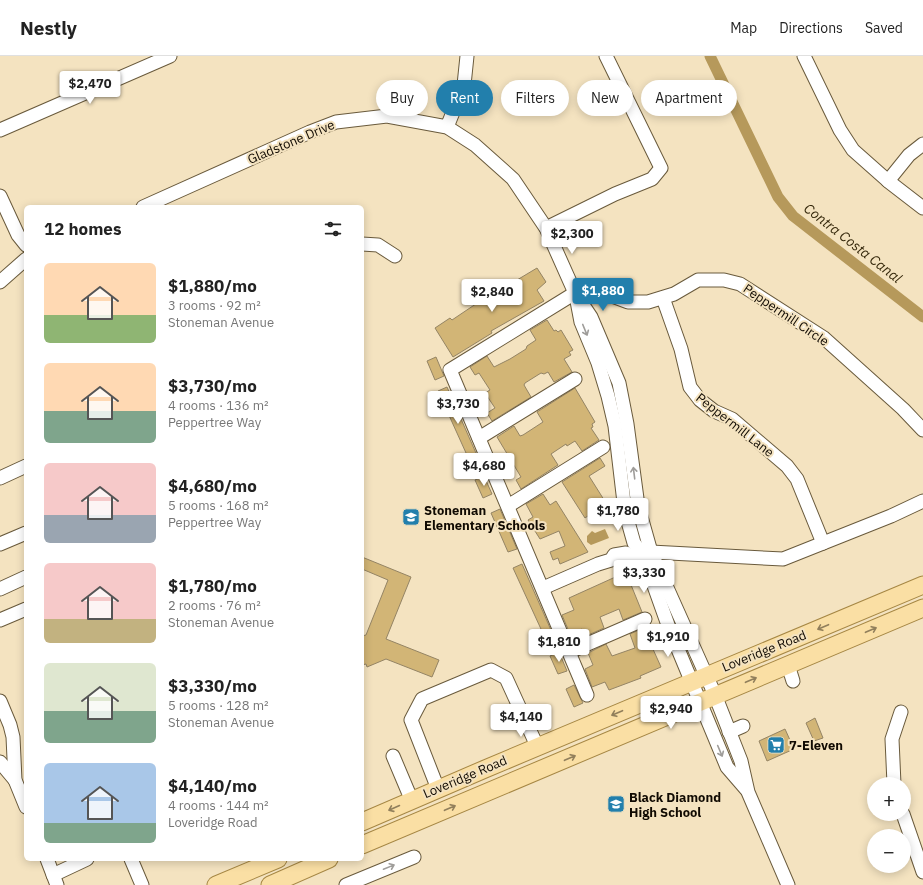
<!DOCTYPE html>
<meta charset="utf-8">
<style>
:root{--surface:#fff;--page:#f6f6f6;--text:#222;--muted:#767676;--line:#e0e0e0;--accent:#227fac}
body{margin:0;font-family:"IBM Plex Sans",sans-serif;background:var(--page);color:var(--text);height:100vh;display:flex;flex-direction:column;font-size:15px;white-space:nowrap}
*{box-sizing:border-box;margin:0}
p{font-size:13px;color:var(--muted)}
.icon{flex:none;width:22px;height:22px;fill:none;stroke:currentColor;stroke-width:2;stroke-linecap:round;stroke-linejoin:round}
.map{position:relative;flex:1;overflow:hidden}
.sheet{position:absolute;left:24px;top:149px;width:340px;height:656px;display:flex;flex-direction:column;background:var(--surface);border-radius:6px;box-shadow:0 2px 10px #0003}
.sheet>*{flex:none}
.banner{position:absolute;left:376px;top:24px;width:380px;height:36px;display:flex;gap:8px}
.fabs{position:absolute;left:867px;top:721px;display:grid;gap:8px}
.fabs a{display:grid;place-items:center;width:44px;height:44px;border-radius:50%;background:var(--surface);box-shadow:0 2px 10px #0003;font-size:20px}
.price{position:absolute;translate:-50% -34px;padding:0 9px;border-radius:4px;background:#fff;color:#222;font-size:13px;line-height:26px;filter:drop-shadow(0 1px 2px #0008)}
.price::after{content:'';position:absolute;left:50%;top:24px;width:12px;height:9px;margin-left:-6px;background:inherit;clip-path:polygon(0 0,100% 0,50% 100%)}
.price.active{background:var(--accent);color:#fff}
ul{padding:0;list-style:none}
li{display:flex;align-items:center;gap:12px;height:100px;padding:0 20px}
li span{display:grid;place-items:center;flex:none;width:112px;height:80px;border-radius:6px;color:#555}
li>.icon{margin-inline-start:auto}
span .icon{width:48px;height:48px;fill:#fffc;stroke-width:1}
li b{font-size:17px}
h2{display:flex;justify-content:space-between;align-items:center;height:48px;padding:0 20px;font-size:17px}
.chip{padding:0 14px;border-radius:18px;background:var(--surface);box-shadow:0 2px 10px #0003;font-size:14px;line-height:36px}
.chip.active{background:var(--accent);color:#fff}
header{display:flex;align-items:center;gap:24px;box-sizing:border-box;height:56px;padding:0 20px;background:var(--surface);border-bottom:1px solid var(--line)}
header strong{font-size:19px}
nav{display:flex;gap:22px;margin-inline-start:auto;font-size:14px}
.map>svg:first-child{display:block}
.water{fill:#b6995b}
.lines{fill:none;stroke-linecap:round;stroke-linejoin:round}
.canal{stroke:#b6995b;stroke-width:11}
.building{fill:#d2b576;stroke:#948464}
.minor-casing{stroke:#695a3c;stroke-width:15}
.major-casing{stroke:#a68744;stroke-width:19}
.minor{stroke:#fff;stroke-width:13}
.major{stroke:#fadfa4;stroke-width:17}
.oneway{stroke:#9f9d9a}
.oneway2{stroke:#917f5b}
.labels{text-anchor:middle;dominant-baseline:central;stroke-width:4;stroke-linejoin:round;paint-order:stroke}
.street-label{font-size:13px;fill:#100a02;stroke:#f4e3c0}
.poi-label{font-size:13px;font-weight:bold;fill:#100a02;stroke:#f4e3c0;text-anchor:start}
.water-label{font-size:14px;font-style:italic;fill:#36290c;stroke:#f4e3c0}
</style>
<header>
<strong>Nestly</strong>
<nav><a>Map</a><a>Directions</a><a>Saved</a></nav>
</header>
<div class="map">
<svg width="923" height="829" viewBox="0 0 923 829">
<rect width="100%" height="100%" fill="#f4e3c0"/>
<path class="water" d="M605 473 609 482 591 489 587 486V480L592 475 595 477Z"/>
<g class="lines">
<path class="canal" d="M710 0 778 141 793 160 923 261"/>
</g>
<g class="building">
<path d="M537 212 546 226 537 234 544 245 491 275 492 277 453 301 435 272 450 262 452 264 510 225 512 227Z"/>
<path d="M547 264 554 275 556 274 558 276 561 274 573 294 569 296 571 299 564 303 572 316 554 326 548 316 544 318 541 317 525 327 524 329 531 341 492 365 487 357 495 352 485 337 490 334 479 317 475 319 470 311 487 300 494 311 510 303 526 293 527 290 536 284 530 274Z"/>
<path d="M436 301 444 320 435 324 427 305Z"/>
<path d="M447 331 479 404 471 408 438 335Z"/>
<path d="M575 332 595 366 592 368 593 371 591 372 599 384 582 395 575 385 567 390 566 388 551 398 558 409 521 433 516 424 521 421 497 381 514 370 520 380 523 379 543 366 537 356Z"/>
<path d="M600 402 605 410 589 420 606 447 585 462 562 426Z"/>
<path d="M484 420 492 438 483 442 475 424Z"/>
<path d="M543 438 550 449 556 445 588 496 560 508 558 502 553 504 550 496 565 490 559 475 540 483 528 464 533 461 526 448Z"/>
<path d="M500 453 517 493 508 496 491 457Z"/>
<path d="M362 501 411 521 386 583 439 604 432 621 386 603 367 611 366 608 362 609V580L366 579 388 524 362 513Z"/>
<path d="M522 508 554 581 546 584 513 512Z"/>
<path d="M622 518 623 521 627 519 642 556 623 564 619 553 600 561 604 572 586 580 582 573 570 578 562 559 574 554 569 542Z"/>
<path d="M648 570 652 580 648 582 661 611 640 620 641 622 609 634 605 626 592 631 585 613 593 609 588 597 606 588 612 600 635 592 630 578Z"/>
<path d="M559 596 567 615 558 618 550 600Z"/>
<path d="M574 629 583 647 574 651 566 633Z"/>
<path d="M815 662 823 682 814 685 806 667Z"/>
<path d="M785 673 794 693 767 705 759 685Z"/>
</g>
<g class="lines">
<defs>
<g id="minor">
<path d="M804 0 840 74 853 94 888 125 923 152"/>
<path d="M447 71 464 29 467 0"/>
<path d="M0 74 170 0"/>
<path d="M888 125 909 99 923 88"/>
<path d="M0 140 18 179 26 189"/>
<path d="M143 151 310 76 336 66 387 60 447 71 475 89 513 123 546 172 575 237 591 261 619 327 627 368 638 450 651 496 715 639 741 705 748 736 788 829"/>
<path d="M546 172 615 138 652 123 661 112 606 0"/>
<path d="M362 188 378 189 395 200"/>
<path d="M0 226 26 203"/>
<path d="M575 237 450 314 587 639"/>
<path d="M575 237H604L628 246H648L674 238 698 224H724L740 228 824 282 903 353 923 374"/>
<path d="M663 242 681 293 690 331 700 344 714 355 732 363 787 410 797 423 823 487"/>
<path d="M577 245 581 266 598 307 608 340 615 370 625 455 634 487 643 499 668 569 727 711 746 733"/>
<path d="M479 382 575 323"/>
<path d="M0 422 26 410"/>
<path d="M508 450 603 391"/>
<path d="M0 488 26 477"/>
<path d="M630 501 651 496 783 503 891 460 923 445"/>
<path d="M543 532 598 508 611 504 614 499 626 497 630 501"/>
<path d="M0 533 26 521"/>
<path d="M0 564 26 553"/>
<path d="M569 596 645 563"/>
<path d="M788 609 793 625"/>
<path d="M0 645 10 669 13 681 15 724 26 751"/>
<path d="M729 676 743 670"/>
<path d="M393 700 412 745"/>
<path d="M0 706 15 724"/>
<path d="M894 728 892 683 901 656"/>
<path d="M438 733 411 664 422 643 491 614 506 622 537 690"/>
<path d="M903 758 923 816"/>
<path d="M47 803 57 829"/>
<path d="M131 803 142 829"/>
<path d="M53 819 87 803"/>
<path d="M346 829 414 801"/>
</g>
<g id="major">
<path d="M362 766 485 713 923 529"/>
<path d="M362 789 923 552"/>
<path d="M216 829 278 803"/>
<path d="M270 829 329 803"/>
</g>
</defs>
<use href="#minor" class="minor-casing"/>
<use href="#major" class="major-casing"/>
<use href="#minor" class="minor"/>
<use href="#major" class="major"/>
</g>
<defs><path id="oneway-shaft" d="M-6 0H5M1.5-3L5.5 0L1.5 3" fill="none" stroke-width="1.6" stroke-linecap="round" stroke-linejoin="round"/></defs>
<g class="oneway">
<use href="#oneway-shaft" transform="translate(585 274) rotate(68)"/>
<use href="#oneway-shaft" transform="translate(634 417) rotate(-97)"/>
<use href="#oneway-shaft" transform="translate(720 695) rotate(67)"/>
<use href="#oneway-shaft" transform="translate(389 811) rotate(-22)"/>
</g>
<g class="oneway2">
<use href="#oneway-shaft" transform="translate(823 571) rotate(157)"/>
<use href="#oneway-shaft" transform="translate(871 574) rotate(-23)"/>
<use href="#oneway-shaft" transform="translate(751 624) rotate(-23)"/>
<use href="#oneway-shaft" transform="translate(617 657) rotate(157)"/>
<use href="#oneway-shaft" transform="translate(570 702) rotate(-23)"/>
<use href="#oneway-shaft" transform="translate(394 752) rotate(156)"/>
<use href="#oneway-shaft" transform="translate(450 752) rotate(-23)"/>
</g>
<defs>
<symbol id="school-square" viewBox="-11 -11 22 22"><rect x="-9" y="-9" width="18" height="18" rx="4" fill="#227fac" stroke="#f4e3c0"/><path d="M0-5L7-2L0 1L-7-2ZM-4 1L0 2.5L4 1V4Q0 6-4 4Z" fill="#fff"/></symbol>
<symbol id="supermarket-square" viewBox="-11 -11 22 22"><rect x="-9" y="-9" width="18" height="18" rx="4" fill="#227fac" stroke="#f4e3c0"/><path d="M-6-5.5h2.5l.6 2H6L4.5 2H-2.5L-4.4-4H-6ZM-1.5 3.2a1.3 1.3 0 1 0 .1 0ZM3 3.2a1.3 1.3 0 1 0 .1 0Z" fill="#fff"/></symbol>
</defs>
<g fill-rule="evenodd">
<use href="#school-square" x="401" y="451" width="20" height="20"/>
<use href="#supermarket-square" x="766" y="679" width="20" height="20"/>
<use href="#school-square" x="606" y="738" width="20" height="20"/>
</g>
<g class="labels">
<g class="street-label">
<text transform="translate(291 86) rotate(-23)">Gladstone Drive</text>
<text transform="translate(786 259) rotate(34)">Peppermill Circle</text>
<text transform="translate(735 369) rotate(38)">Peppermill Lane</text>
<text transform="translate(764 595) rotate(-22)">Loveridge Road</text>
<text transform="translate(465 721) rotate(-23)">Loveridge Road</text>
</g>
<g class="poi-label">
<text x="424" y="454">Stoneman<tspan x="424" dy="15">Elementary Schools</tspan></text>
<text x="789" y="689">7-Eleven</text>
<text x="629" y="741">Black Diamond<tspan x="629" dy="15">High School</tspan></text>
</g>
<g class="water-label">
<text transform="translate(853 187) rotate(38)">Contra Costa Canal</text>
</g>
</g>
</svg>
<div class="fabs">
<a>+</a>
<a>−</a>
</div>
<b class="price" style="left:90px;top:49px">$2,470</b>
<b class="price" style="left:572px;top:199px">$2,300</b>
<b class="price active" style="left:603px;top:256px">$1,880</b>
<b class="price" style="left:492px;top:257px">$2,840</b>
<b class="price" style="left:458px;top:369px">$3,730</b>
<b class="price" style="left:484px;top:431px">$4,680</b>
<b class="price" style="left:618px;top:476px">$1,780</b>
<b class="price" style="left:644px;top:538px">$3,330</b>
<b class="price" style="left:668px;top:602px">$1,910</b>
<b class="price" style="left:559px;top:607px">$1,810</b>
<b class="price" style="left:671px;top:674px">$2,940</b>
<b class="price" style="left:521px;top:682px">$4,140</b>
<div class="banner">
<a class="chip">Buy</a>
<a class="chip active">Rent</a>
<a class="chip">Filters</a>
<a class="chip">New</a>
<a class="chip">Apartment</a>
</div>
<section class="sheet">
<h2>12 homes<svg class="icon" aria-label="filters" viewBox="0 0 24 24"><path d="M4 7h16M4 17h16"/><circle cx="9" cy="7" r="2"/><circle cx="15" cy="17" r="2"/></svg></h2>
<ul>
<li><span style="background:linear-gradient(#ffd9b3 65%,#8fb573 0)"><svg class="icon" aria-label="home" viewBox="0 0 24 24"><path d="M3 11l9-7 9 7M6 9v11h12V9"/></svg></span><div><b>$1,880/mo</b><p>3 rooms · 92 m²</p><p>Stoneman Avenue</p></div></li>
<li><span style="background:linear-gradient(#ffd9b3 60%,#7fa58c 0)"><svg class="icon" aria-label="home" viewBox="0 0 24 24"><path d="M3 11l9-7 9 7M6 9v11h12V9"/></svg></span><div><b>$3,730/mo</b><p>4 rooms · 136 m²</p><p>Peppertree Way</p></div></li>
<li><span style="background:linear-gradient(#f6c9c9 65%,#9aa5b1 0)"><svg class="icon" aria-label="home" viewBox="0 0 24 24"><path d="M3 11l9-7 9 7M6 9v11h12V9"/></svg></span><div><b>$4,680/mo</b><p>5 rooms · 168 m²</p><p>Peppertree Way</p></div></li>
<li><span style="background:linear-gradient(#f6c9c9 70%,#c2b280 0)"><svg class="icon" aria-label="home" viewBox="0 0 24 24"><path d="M3 11l9-7 9 7M6 9v11h12V9"/></svg></span><div><b>$1,780/mo</b><p>2 rooms · 76 m²</p><p>Stoneman Avenue</p></div></li>
<li><span style="background:linear-gradient(#dfe7d0 60%,#7fa58c 0)"><svg class="icon" aria-label="home" viewBox="0 0 24 24"><path d="M3 11l9-7 9 7M6 9v11h12V9"/></svg></span><div><b>$3,330/mo</b><p>5 rooms · 128 m²</p><p>Stoneman Avenue</p></div></li>
<li><span style="background:linear-gradient(#a9c7e8 75%,#7fa58c 0)"><svg class="icon" aria-label="home" viewBox="0 0 24 24"><path d="M3 11l9-7 9 7M6 9v11h12V9"/></svg></span><div><b>$4,140/mo</b><p>4 rooms · 144 m²</p><p>Loveridge Road</p></div></li>
</ul>
</section>
</div>
